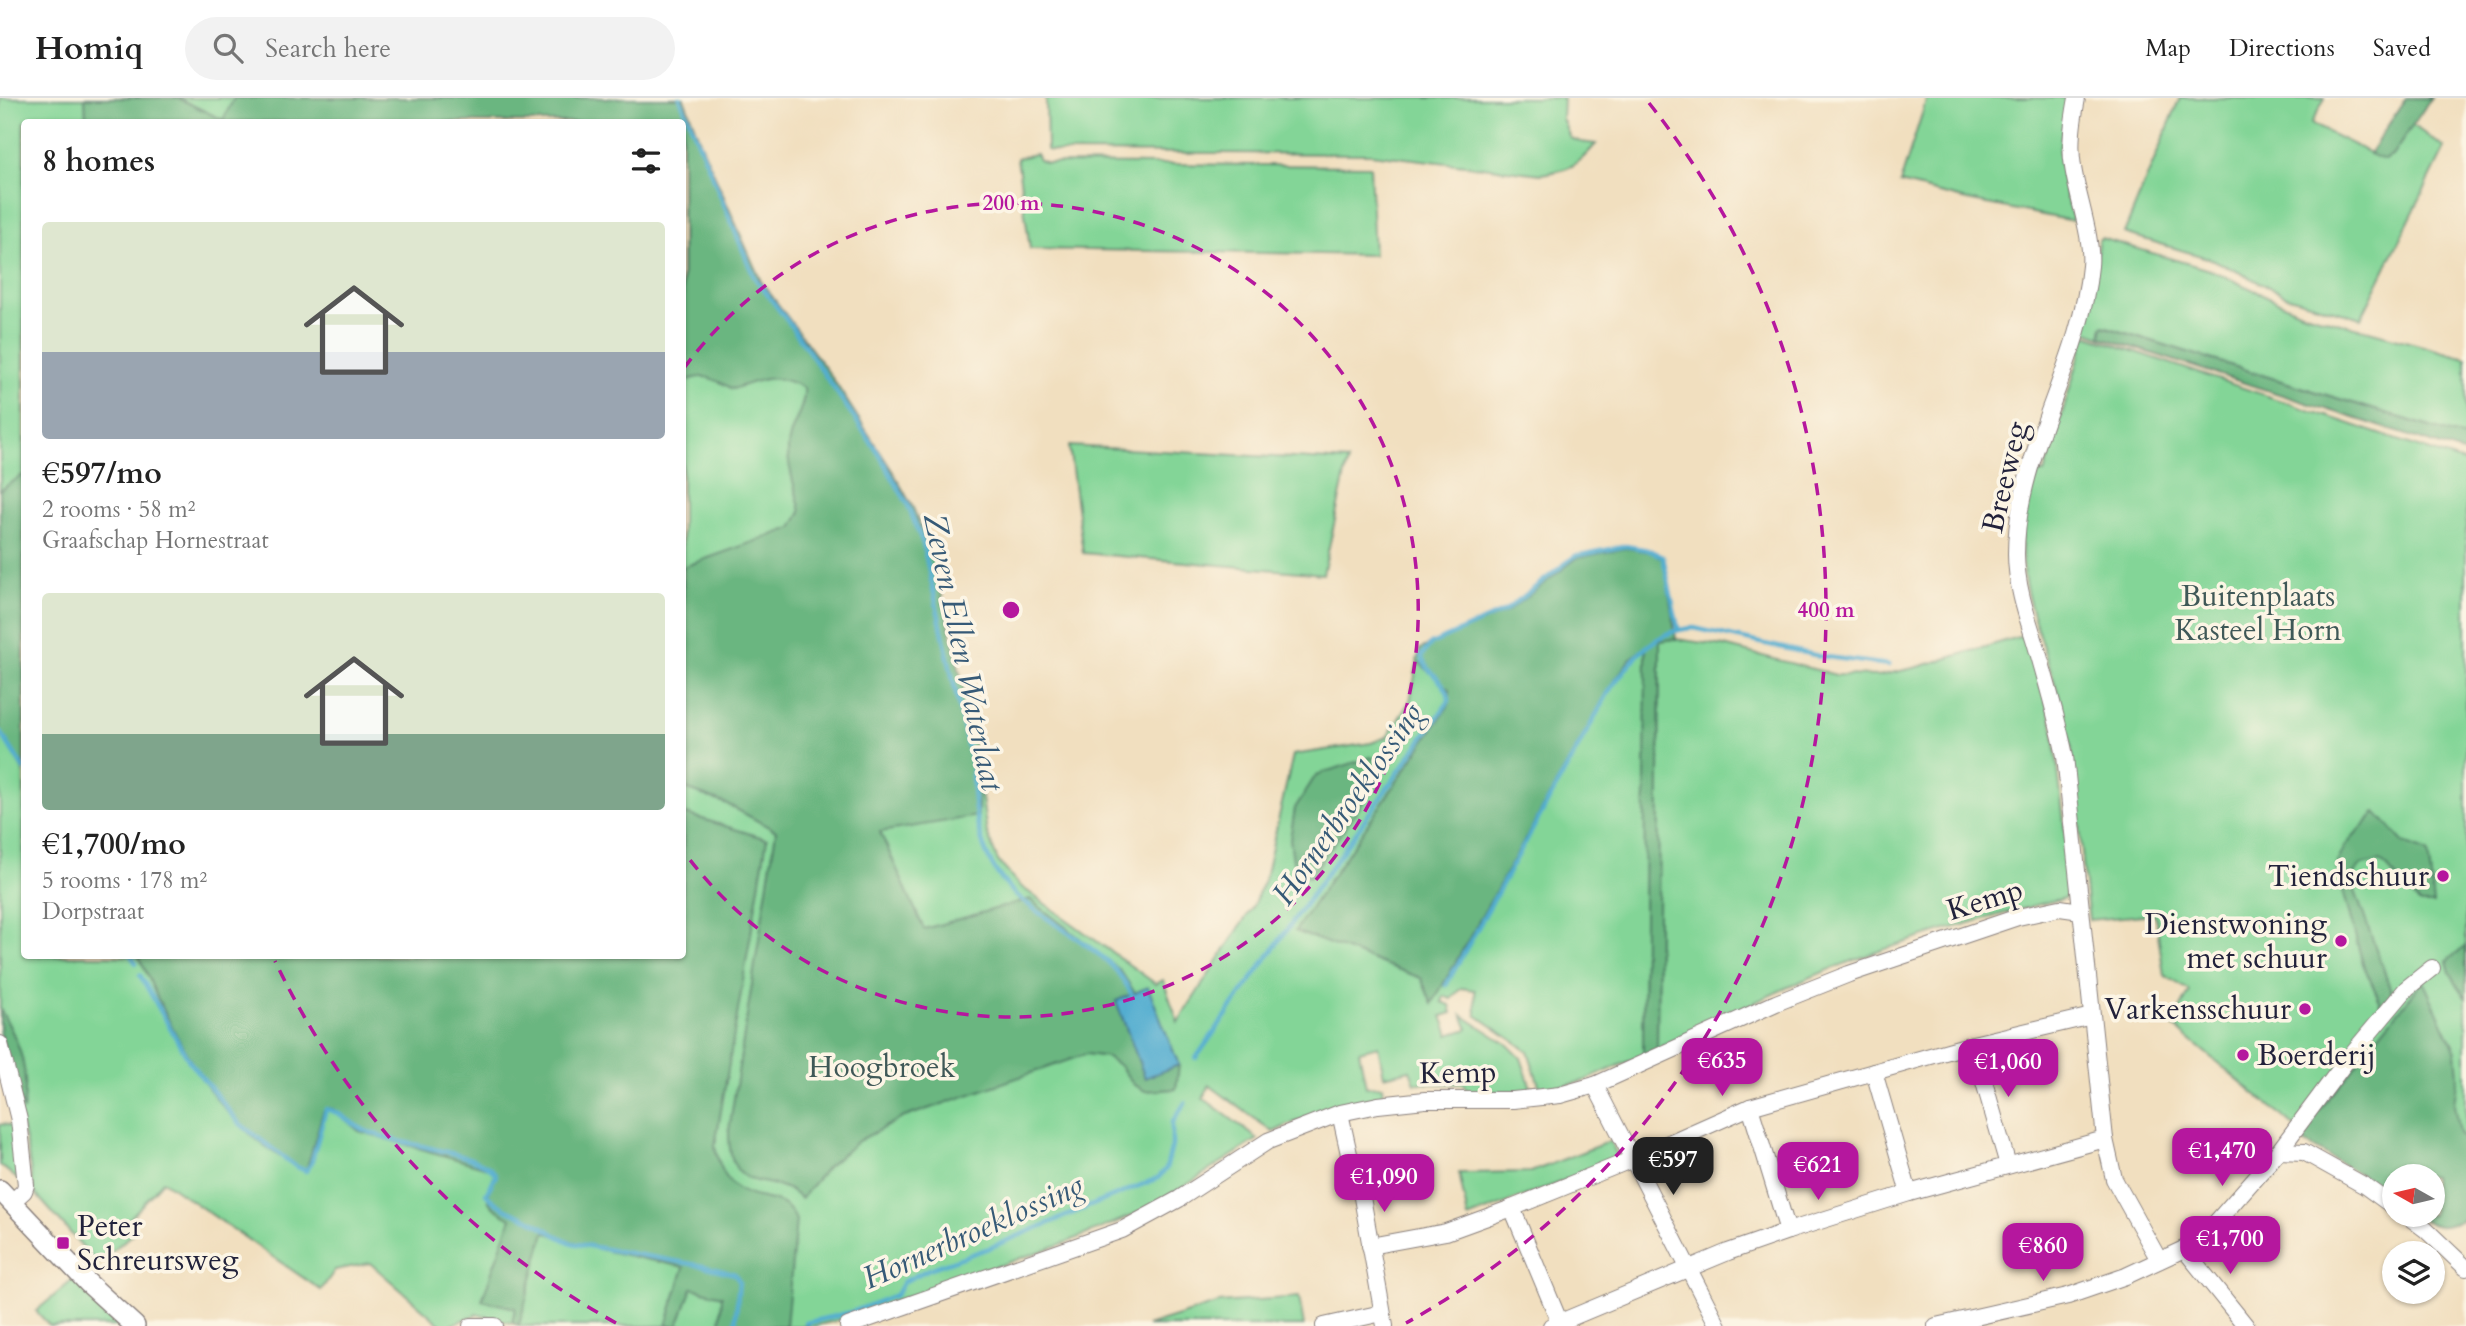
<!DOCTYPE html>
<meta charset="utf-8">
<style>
:root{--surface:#fff;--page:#f2f2f2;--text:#222;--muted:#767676;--line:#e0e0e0;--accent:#b5179e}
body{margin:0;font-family:Cardo,serif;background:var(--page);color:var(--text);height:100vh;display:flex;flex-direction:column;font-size:26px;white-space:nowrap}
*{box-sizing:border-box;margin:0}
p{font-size:23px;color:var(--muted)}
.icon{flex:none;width:38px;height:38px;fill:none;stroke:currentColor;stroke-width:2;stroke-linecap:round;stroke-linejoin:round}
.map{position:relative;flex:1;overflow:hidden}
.side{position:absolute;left:21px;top:21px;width:665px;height:840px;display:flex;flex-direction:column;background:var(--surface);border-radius:7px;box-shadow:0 2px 5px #0004}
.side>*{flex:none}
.needle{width:46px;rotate:278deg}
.controls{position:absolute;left:2382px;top:1066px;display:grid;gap:14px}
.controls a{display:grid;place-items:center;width:63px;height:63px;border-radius:50%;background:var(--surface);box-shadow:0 2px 5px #0004;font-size:35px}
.price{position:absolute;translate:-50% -60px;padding:0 16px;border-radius:14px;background:var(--accent);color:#fff;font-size:23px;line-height:46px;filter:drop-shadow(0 2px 4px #0008)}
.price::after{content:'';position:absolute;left:50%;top:42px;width:21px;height:16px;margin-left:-10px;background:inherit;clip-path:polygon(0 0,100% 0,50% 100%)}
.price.selected{background:#222;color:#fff}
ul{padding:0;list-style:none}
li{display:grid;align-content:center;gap:14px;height:371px;padding:0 21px}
li span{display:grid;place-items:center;height:217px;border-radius:7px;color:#555}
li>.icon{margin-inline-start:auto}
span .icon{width:126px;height:126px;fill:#fffc;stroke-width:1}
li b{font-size:30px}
h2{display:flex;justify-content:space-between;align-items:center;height:84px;padding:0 21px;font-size:30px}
header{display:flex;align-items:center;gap:42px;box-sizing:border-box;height:98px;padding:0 35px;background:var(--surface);border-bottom:2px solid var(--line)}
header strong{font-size:33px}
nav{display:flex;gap:38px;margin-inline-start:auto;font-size:24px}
.search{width:490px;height:63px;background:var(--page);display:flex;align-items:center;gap:18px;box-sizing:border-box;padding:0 24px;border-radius:38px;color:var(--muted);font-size:26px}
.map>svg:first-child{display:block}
.green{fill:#83d597;stroke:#527c69;stroke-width:2;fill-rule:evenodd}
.forest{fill:#6ab680;stroke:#466c5e;stroke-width:2}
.water{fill:#53add0;stroke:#3a6886;stroke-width:2}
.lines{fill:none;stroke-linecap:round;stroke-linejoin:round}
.stream{stroke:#53add0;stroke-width:4.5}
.minor-casing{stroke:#8a807d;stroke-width:18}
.tertiary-casing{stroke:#8a807d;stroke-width:22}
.minor{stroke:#fff;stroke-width:16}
.tertiary{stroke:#fff;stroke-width:19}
.ring{fill:none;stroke:#b5179e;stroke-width:3.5;stroke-dasharray:12 9}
.poi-dot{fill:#b5179e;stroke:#fcf5e5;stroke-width:2.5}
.labels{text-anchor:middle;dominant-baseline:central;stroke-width:7;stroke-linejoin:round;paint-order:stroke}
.street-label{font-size:30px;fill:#22223b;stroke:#fcf5e5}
.park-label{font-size:30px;fill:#3f5857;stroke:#fcf5e5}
.poi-label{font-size:30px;fill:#22223b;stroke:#fcf5e5;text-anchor:end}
.water-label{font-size:32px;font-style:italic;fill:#365a77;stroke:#fcf5e5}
.centre{fill:#b5179e;stroke:#fcf5e5;stroke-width:3.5}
.ring-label{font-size:21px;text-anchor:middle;font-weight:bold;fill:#b5179e;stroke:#fcf5e5;stroke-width:7;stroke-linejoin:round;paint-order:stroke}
</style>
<header>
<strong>Homiq</strong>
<div class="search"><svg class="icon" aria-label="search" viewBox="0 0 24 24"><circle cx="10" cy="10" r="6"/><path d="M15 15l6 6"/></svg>Search here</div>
<nav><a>Map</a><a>Directions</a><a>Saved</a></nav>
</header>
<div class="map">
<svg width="2466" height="1228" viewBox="0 0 2466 1228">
<rect width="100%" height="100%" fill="#fcf5e5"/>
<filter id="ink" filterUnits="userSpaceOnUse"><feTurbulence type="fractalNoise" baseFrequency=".0143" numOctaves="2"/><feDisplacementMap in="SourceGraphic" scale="14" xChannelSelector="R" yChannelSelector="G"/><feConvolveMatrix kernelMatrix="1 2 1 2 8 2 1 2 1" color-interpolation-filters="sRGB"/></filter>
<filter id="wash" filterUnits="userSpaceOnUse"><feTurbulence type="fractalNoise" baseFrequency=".00686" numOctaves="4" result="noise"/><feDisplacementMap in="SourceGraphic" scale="28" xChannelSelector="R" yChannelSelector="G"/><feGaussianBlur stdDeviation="1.57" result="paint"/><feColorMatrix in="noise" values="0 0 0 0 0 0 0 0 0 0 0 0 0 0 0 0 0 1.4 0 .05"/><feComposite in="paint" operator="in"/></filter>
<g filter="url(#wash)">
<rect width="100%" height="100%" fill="#f1dfbf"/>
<g class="green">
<path d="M0 0H683L700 46 978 672 987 735 998 763 1019 787 1156 886 1163 882 1178 924 1252 810 1265 780 1293 657 1371 645 1387 639 1410 603 1420 552 1676 541 1724 548 1836 577 1878 578 1918 569 2025 537 2053 627 2071 786 2065 800C1978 821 1884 847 1802 883 1753 904 1705 928 1657 951L1660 543 1647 548 1643 957 1584 983 1541 993 1528 953 1476 917 1475 892 1461 890 1451 901 1444 898 1442 904 1450 907 1452 915 1442 918 1449 937 1468 931 1462 917 1507 946 1521 960 1532 993 1467 994 1464 986 1415 985 1410 972 1384 978 1378 948 1359 953 1366 989 1382 988 1383 998C1344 1006 1308 1017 1273 1034L1209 987 1203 1000 1258 1041 1188 1086 1141 1114 1070 1143 848 1220 814 1228H522L477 1216 449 1228H442L370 1165 335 1172 321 1192 163 1083 125 1126 133 1135 98 1166 34 1094 28 1056 0 933ZM24 24H682V858H24Z"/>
<path d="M1046 0H1563L1562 20 1570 40 1581 44 1596 46C1577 68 1570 72 1541 76L1371 56 1058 54 1047 52Z"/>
<path d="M1927 0H2068L2059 54 2064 91 2073 123 1967 102 1900 85Z"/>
<path d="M2180 0H2325L2311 26 2384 62 2392 58 2412 27 2445 50 2361 220 2289 199 2214 162 2124 135Z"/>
<path d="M1036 56 1039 62 1047 65 1370 68 1374 157 1030 151 1017 60Z"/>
<path d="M2101 140 2213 173 2301 214 2466 260V340L2104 228 2101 239 2085 233 2093 201 2098 143Z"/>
<path d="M2086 237 2466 365V1111L2432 1116V1078H2394L2306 1038 2172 927 2190 893 2164 877 2155 816 2089 822C2081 764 2080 705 2071 647 2059 570 2008 494 2025 414 2028 401 2034 387 2039 374L2044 375Z"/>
<path d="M1069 348 1348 363 1323 476 1083 455Z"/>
<path d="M3 1026 12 1028 15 1033 21 1084 0 1067V1027Z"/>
<path d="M1610 1043 1618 1059 1617 1062 1468 1120 1459 1075 1531 1074Z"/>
<path d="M74 1181 121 1228H50L36 1213Z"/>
<path d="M1299 1199 1304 1228H1147L1219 1205Z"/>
</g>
<g class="forest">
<path d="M85 0H178L223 22 234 0H684L701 46 760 182 829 275 893 374 913 410 935 466 963 588 979 673 978 718 880 734 924 831 1030 801 1120 872 1135 895 1116 903 1145 980 1179 967 1176 991 1145 993 1133 986 1121 969 1107 959 1086 956 902 1020 858 1043 827 1069 801 1101C772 1070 728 1105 729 1032L776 733 727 706 683 690V469L792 430 801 414C797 396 788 371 788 354 787 330 806 312 804 290 774 274 763 281 733 291 714 281 703 273 683 285L682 24H86Z"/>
<path d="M2406 0H2431L2392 58 2384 62 2369 56Z"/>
<path d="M2103 228 2466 340V356L2101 239Z"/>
<path d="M24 376V674L0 634V392Z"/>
<path d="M1626 450 1651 454 1664 461 1676 541 1660 543 1657 951 1643 957 1646 549 1630 561 1615 582 1432 906 1421 880 1295 833 1449 607 1450 592 1417 563 1420 551 1507 514 1577 460Z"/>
<path d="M1371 659 1383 666 1382 678 1310 779 1302 778 1293 763 1290 741 1295 710 1316 677Z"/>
<path d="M2376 714 2404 745 2428 754 2434 806H2420L2386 768 2379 763 2362 767 2350 779 2393 898 2383 910 2363 866 2336 767 2345 748Z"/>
<path d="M683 715 767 741 715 1048C729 1123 780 1082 796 1122L786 1228H720L722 1198 692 1190 678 1228H666L684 1169C637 1159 590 1152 545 1134L519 1227 512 1225 515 1210 482 1202 511 1120C484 1105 484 1104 495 1076L491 1071 359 1033 333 1011 327 1010 323 1014 306 1073C291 1067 277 1057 265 1048 211 1007 187 960 158 901 151 887 146 871 138 858H682Z"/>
<path d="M2466 847V901L2450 874 2447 863Z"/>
<path d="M2423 883 2456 954 2458 978 2454 1006 2459 1035 2466 1045V1120C2445 1131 2435 1132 2416 1117L2432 1116V1078H2394V1099L2380 1088 2297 1040Z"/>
<path d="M0 911C21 946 30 973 23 1013L0 934Z"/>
</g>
<path class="water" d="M1148 889 1179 967 1145 980 1116 903Z"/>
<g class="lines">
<g class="stream">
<path d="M680 0 754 179 792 229 879 356 907 405 923 446 972 668C973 717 979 767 1020 800 1038 815 1058 828 1078 841 1104 860 1118 868 1133 899"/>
<path d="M0 633 24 671"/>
<path d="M131 858 136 865"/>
<path d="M140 877 189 963 239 1025 295 1068 306 1073 311 1066 326 1011C340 1013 351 1026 364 1032 383 1040 403 1044 422 1048 440 1053 490 1061 496 1078L486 1096C498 1110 515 1114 531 1122 545 1130 557 1139 572 1145L703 1168 735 1176 739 1183 735 1228"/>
<path d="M1446 887 1611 590C1632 561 1656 531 1694 530L1819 558 1889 567"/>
<path d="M1196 960 1449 603C1449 583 1426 576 1421 558L1431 546 1505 513 1575 458 1626 448 1649 452 1663 459 1678 530"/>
<path d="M806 1225 852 1214 896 1197 903 1184 929 1171 989 1150 1158 1080 1166 1071 1172 1048V1025L1185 1005"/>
</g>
</g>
</g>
<g filter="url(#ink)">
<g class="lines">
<defs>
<g id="minor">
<path d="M2077 0C2073 22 2069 46 2073 69 2077 98 2093 140 2090 168 2081 267 2016 356 2016 456 2016 486 2026 516 2035 544 2046 582 2057 619 2065 658L2105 1041 2114 1081 2159 1162"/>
<path d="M0 946 19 1022 26 1087 24 1093 13 1103"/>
<path d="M1973 946 2008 1067"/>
<path d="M1874 974 1909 1095"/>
<path d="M1595 987 1718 1228"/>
<path d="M1750 1009 1788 1133"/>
<path d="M1340 1015 1351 1065 1358 1077 1385 1228"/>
<path d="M2279 1053 2304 1054 2365 1088 2394 1109"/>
<path d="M1512 1110 1560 1225"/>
<path d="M2405 1116 2425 1131 2466 1170"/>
<path d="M1370 1148 1446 1134 1512 1110 1633 1061 1750 1009 1973 946 2092 918"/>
<path d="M2184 1151 2246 1228"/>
<path d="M471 1228H495"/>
<path d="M848 1228 1122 1132 1179 1101 1268 1043 1340 1015 1378 1007 1425 1002H1513L1560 997 1595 987 1776 905 1849 876 2018 819 2060 810 2081 813"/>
<path d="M1324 1228 1382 1215"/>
<path d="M1551 1228 1728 1154 1788 1133 1909 1095 2105 1041"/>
<path d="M1936 1228 2068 1198 2126 1178 2184 1151 2204 1138 2279 1053 2350 958 2407 890 2432 870"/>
</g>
<path id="tertiary" d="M0 1092 88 1185 135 1228"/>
</defs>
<use href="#minor" class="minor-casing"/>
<use href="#tertiary" class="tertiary-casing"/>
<use href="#minor" class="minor"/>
<use href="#tertiary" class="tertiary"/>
</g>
</g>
<g class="ring">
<path d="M684 270A407 407 0 1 1 684 754"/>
<path d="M616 1225A815 815 0 0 1 275 863M1649 5A815 815 0 0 1 1406 1225"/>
</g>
<g class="poi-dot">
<circle cx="2443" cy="778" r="7"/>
<circle cx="2341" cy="843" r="7"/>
<circle cx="2305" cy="911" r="7"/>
<circle cx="2243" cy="957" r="7"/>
<rect x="56" y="1138" width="14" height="14" rx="3.5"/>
</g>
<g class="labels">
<g class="street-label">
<text transform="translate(2005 379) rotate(-77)">Breeweg</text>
<text transform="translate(1985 802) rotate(-17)">Kemp</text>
<text transform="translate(1458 975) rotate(-1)">Kemp</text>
</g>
<g class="park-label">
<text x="2258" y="498">Buitenplaats<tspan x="2258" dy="34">Kasteel Horn</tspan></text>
<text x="882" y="969">Hoogbroek</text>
</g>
<g class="poi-label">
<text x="2429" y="778">Tiendschuur</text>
<text x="2327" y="826">Dienstwoning<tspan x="2327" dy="34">met schuur</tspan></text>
<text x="2291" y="911">Varkensschuur</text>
<text x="2257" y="957" text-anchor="start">Boerderij</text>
<text x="77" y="1128" text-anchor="start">Peter<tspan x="77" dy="34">Schreursweg</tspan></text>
</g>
<g class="water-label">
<text transform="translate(963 554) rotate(78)">Zeven Ellen Waterlaat</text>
<text transform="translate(1348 706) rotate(-55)">Hornerbroeklossing</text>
<text transform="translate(973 1134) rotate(-24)">Hornerbroeklossing</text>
</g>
</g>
<circle cx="1011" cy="512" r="10" class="centre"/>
<g class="ring-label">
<text x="1011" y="112">200 m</text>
<text x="1826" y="519">400 m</text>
</g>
</svg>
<div class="controls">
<a><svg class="needle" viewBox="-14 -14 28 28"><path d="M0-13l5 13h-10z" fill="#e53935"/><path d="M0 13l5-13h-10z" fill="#767676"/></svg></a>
<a><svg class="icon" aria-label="layers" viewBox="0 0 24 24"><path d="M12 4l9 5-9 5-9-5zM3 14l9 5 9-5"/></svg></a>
</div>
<b class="price" style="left:1722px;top:1000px">€635</b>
<b class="price" style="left:2008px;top:1001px">€1,060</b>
<b class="price" style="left:2222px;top:1090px">€1,470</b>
<b class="price selected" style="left:1673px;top:1099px">€597</b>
<b class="price" style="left:1818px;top:1104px">€621</b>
<b class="price" style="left:1384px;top:1116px">€1,090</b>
<b class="price" style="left:2230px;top:1178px">€1,700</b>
<b class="price" style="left:2043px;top:1185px">€860</b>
<section class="side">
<h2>8 homes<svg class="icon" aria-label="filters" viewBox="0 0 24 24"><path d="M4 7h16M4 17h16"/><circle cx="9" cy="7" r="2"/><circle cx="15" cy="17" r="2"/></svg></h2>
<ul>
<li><span style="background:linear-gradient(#dfe7d0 60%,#9aa5b1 0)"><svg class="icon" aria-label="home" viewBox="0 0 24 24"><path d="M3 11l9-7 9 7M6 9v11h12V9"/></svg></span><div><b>€597/mo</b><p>2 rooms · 58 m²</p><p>Graafschap Hornestraat</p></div></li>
<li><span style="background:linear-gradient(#dfe7d0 65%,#7fa58c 0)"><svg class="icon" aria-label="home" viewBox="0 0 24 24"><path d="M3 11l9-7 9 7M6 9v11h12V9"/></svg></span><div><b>€1,700/mo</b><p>5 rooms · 178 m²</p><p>Dorpstraat</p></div></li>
</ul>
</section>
</div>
